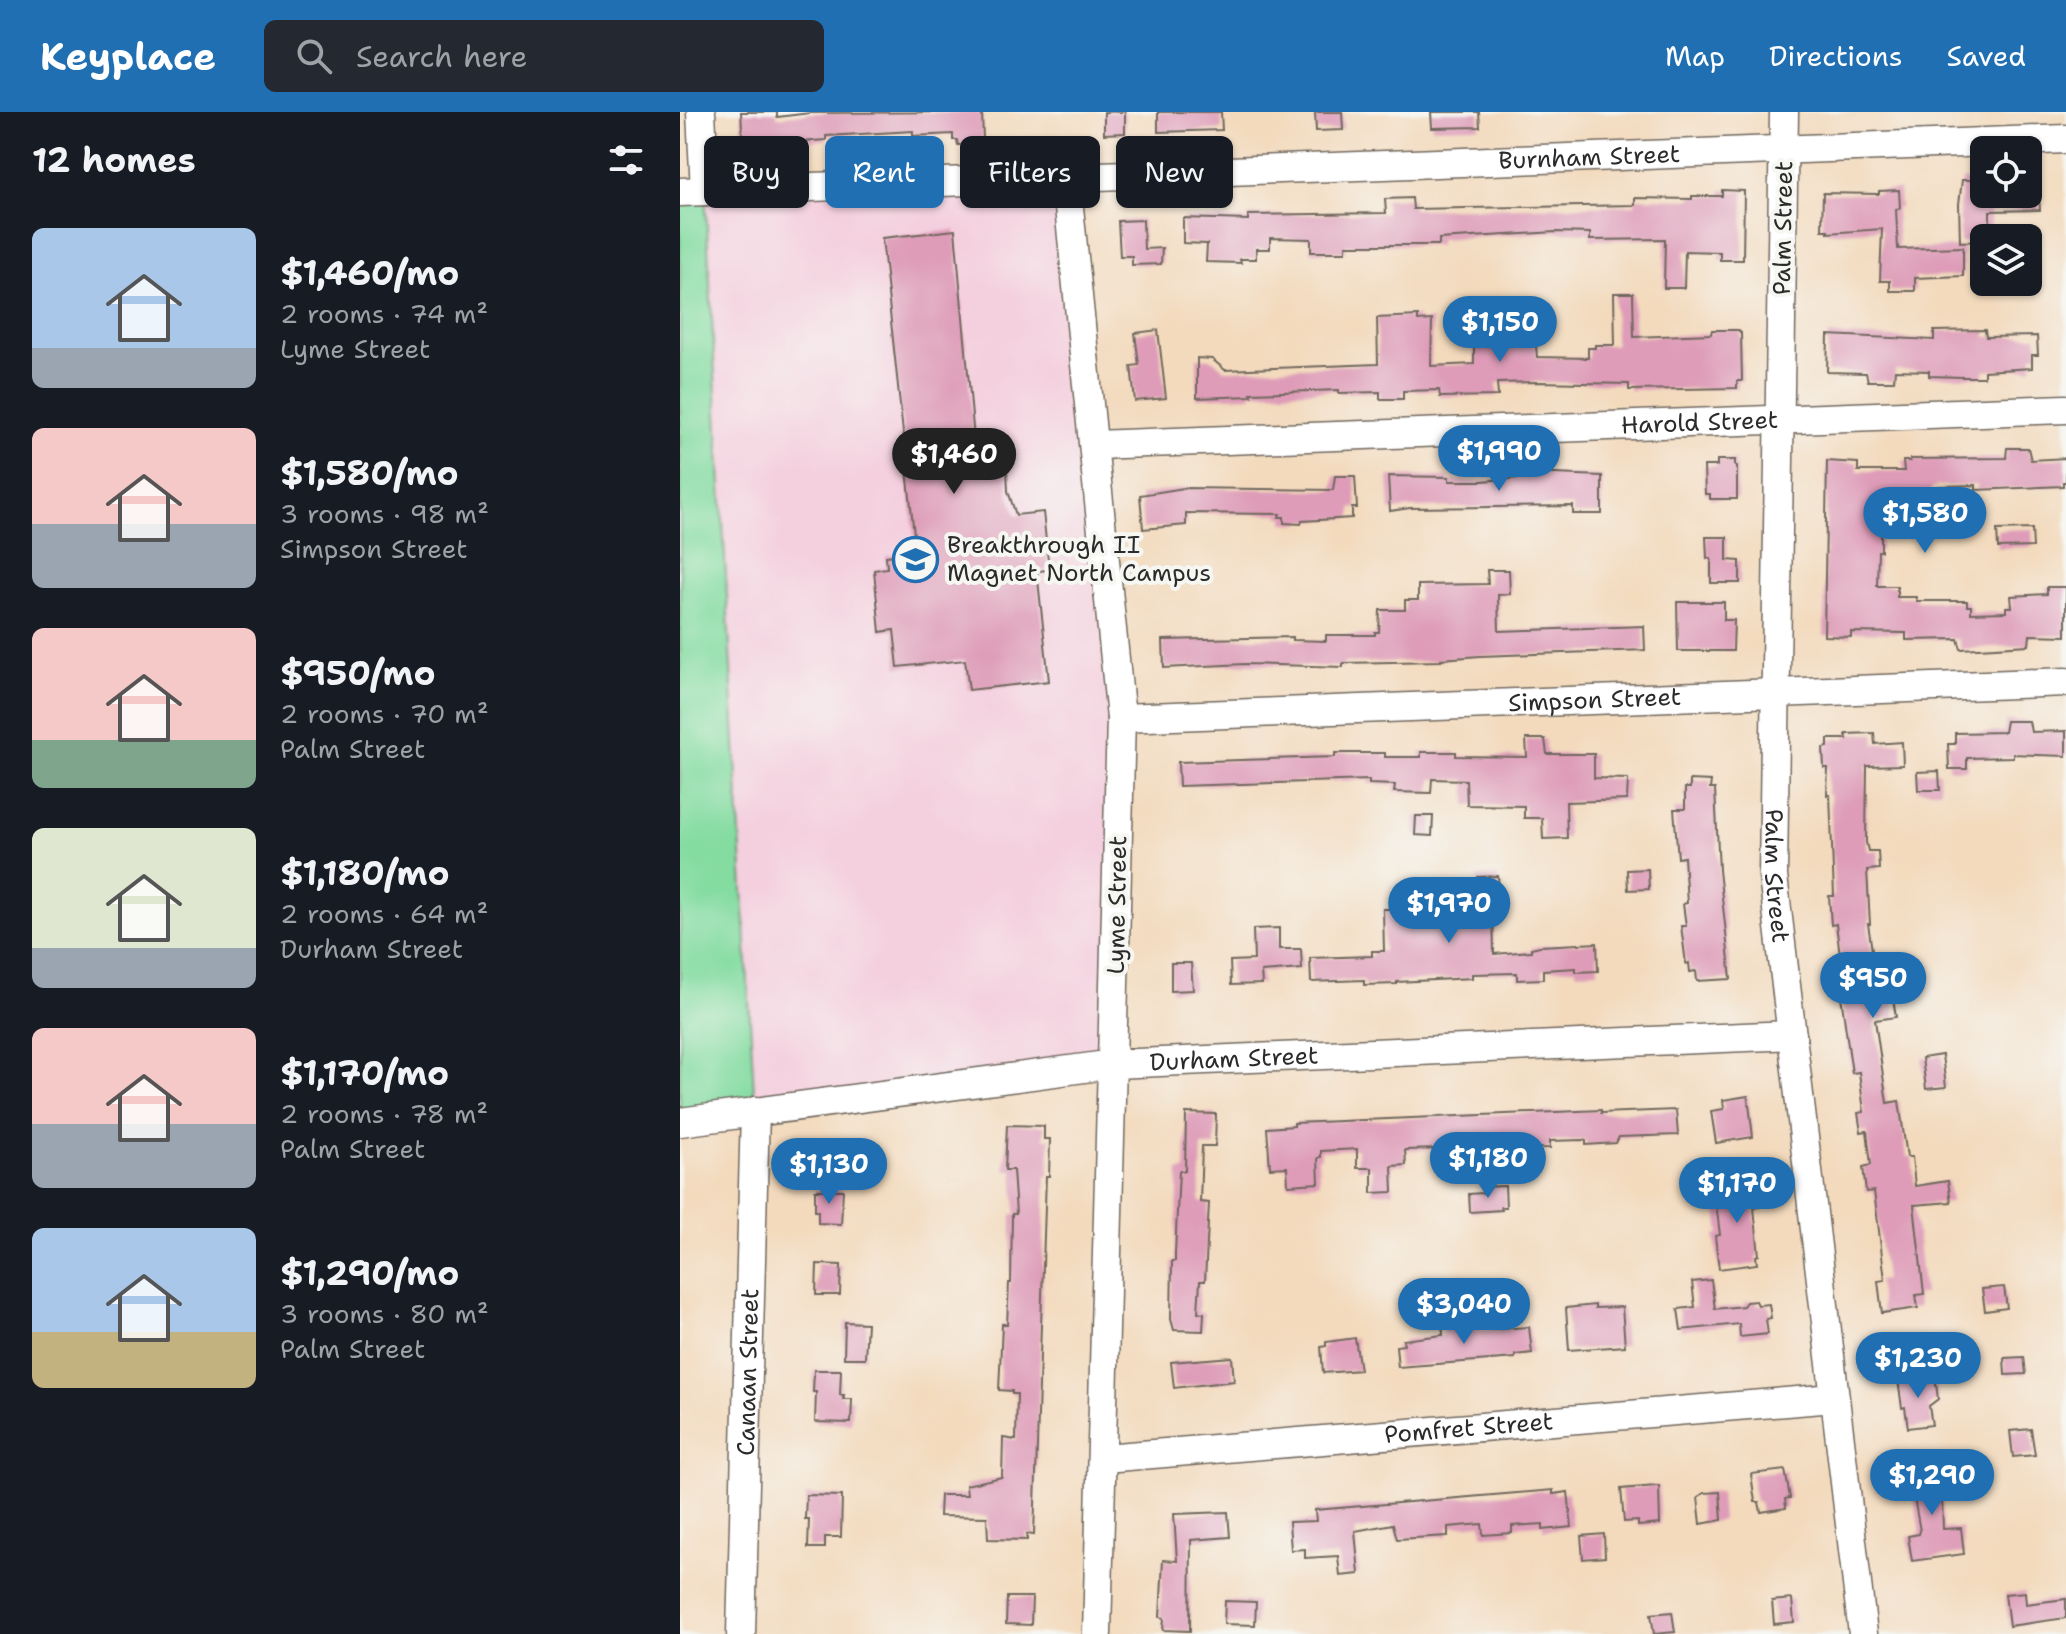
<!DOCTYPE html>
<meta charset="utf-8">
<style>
:root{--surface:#171b24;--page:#242831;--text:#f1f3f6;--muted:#9ea1a6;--accent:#1f6fb2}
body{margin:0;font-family:"Shantell Sans",sans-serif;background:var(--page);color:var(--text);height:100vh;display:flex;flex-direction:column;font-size:30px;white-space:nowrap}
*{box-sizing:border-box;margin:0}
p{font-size:26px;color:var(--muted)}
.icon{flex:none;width:44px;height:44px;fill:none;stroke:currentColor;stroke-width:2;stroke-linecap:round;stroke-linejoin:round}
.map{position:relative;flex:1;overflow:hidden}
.details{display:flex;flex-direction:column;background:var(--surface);width:680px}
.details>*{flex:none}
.top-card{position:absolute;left:24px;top:24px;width:760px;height:72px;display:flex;gap:16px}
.buttons{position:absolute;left:1290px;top:24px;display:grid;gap:16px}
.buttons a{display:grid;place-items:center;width:72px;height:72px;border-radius:12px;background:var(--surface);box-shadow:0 2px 6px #0004;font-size:40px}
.price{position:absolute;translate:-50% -68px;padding:0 18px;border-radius:28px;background:var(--accent);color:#fff;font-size:26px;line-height:52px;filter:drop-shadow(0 2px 4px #0008)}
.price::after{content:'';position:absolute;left:50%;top:48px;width:24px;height:18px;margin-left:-12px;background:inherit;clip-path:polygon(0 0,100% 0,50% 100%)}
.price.on{background:#222;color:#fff}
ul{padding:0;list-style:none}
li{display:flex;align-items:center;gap:24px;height:200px;padding:0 32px}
li span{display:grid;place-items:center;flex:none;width:224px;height:160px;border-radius:12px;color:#555}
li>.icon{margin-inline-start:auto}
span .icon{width:96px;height:96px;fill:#fffc;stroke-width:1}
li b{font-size:34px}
h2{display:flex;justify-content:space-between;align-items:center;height:96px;padding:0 32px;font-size:34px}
.chip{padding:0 28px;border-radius:12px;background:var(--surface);box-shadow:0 2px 6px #0004;font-size:28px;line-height:72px}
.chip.on{background:var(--accent);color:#fff}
header{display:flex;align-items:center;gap:48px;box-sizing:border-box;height:112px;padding:0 40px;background:var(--accent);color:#fff}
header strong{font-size:38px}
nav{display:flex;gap:44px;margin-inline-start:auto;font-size:28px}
.search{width:560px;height:72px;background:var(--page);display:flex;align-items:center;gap:20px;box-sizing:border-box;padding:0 28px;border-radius:12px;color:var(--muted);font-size:30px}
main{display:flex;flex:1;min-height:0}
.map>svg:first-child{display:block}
.built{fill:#f4cfde}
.green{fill:#84dca1;stroke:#588466;stroke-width:2}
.building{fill:#de9cb8}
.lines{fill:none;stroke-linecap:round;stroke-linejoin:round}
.minor-casing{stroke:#71685e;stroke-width:31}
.minor{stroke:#fff;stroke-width:28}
.labels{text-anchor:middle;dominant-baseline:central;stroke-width:8;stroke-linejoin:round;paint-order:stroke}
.street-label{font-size:24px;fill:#2b2b2b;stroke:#f6f6f2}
.poi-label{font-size:24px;fill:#2b2b2b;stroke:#f6f6f2;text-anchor:start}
</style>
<header>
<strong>Keyplace</strong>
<div class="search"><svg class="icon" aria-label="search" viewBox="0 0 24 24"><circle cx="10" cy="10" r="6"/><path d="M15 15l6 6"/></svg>Search here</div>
<nav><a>Map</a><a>Directions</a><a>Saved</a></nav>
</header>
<main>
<section class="details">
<h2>12 homes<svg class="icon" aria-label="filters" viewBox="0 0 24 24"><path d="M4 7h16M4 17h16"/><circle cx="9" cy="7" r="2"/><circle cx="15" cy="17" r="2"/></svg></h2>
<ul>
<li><span style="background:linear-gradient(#a9c7e8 75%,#9aa5b1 0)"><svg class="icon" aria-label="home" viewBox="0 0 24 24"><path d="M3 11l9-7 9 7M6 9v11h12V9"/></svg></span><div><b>$1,460/mo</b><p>2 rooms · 74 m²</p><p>Lyme Street</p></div></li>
<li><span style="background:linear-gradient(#f6c9c9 60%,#9aa5b1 0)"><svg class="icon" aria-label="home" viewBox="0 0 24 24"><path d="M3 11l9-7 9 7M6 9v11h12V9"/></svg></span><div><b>$1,580/mo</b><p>3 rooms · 98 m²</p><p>Simpson Street</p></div></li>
<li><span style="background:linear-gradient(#f6c9c9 70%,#7fa58c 0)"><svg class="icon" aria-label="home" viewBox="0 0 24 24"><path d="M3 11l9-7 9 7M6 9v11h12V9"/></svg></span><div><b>$950/mo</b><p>2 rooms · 70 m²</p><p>Palm Street</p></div></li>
<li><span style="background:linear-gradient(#dfe7d0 75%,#9aa5b1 0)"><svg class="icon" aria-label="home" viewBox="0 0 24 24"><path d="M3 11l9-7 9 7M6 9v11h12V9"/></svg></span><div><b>$1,180/mo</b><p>2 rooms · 64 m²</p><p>Durham Street</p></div></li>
<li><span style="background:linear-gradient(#f6c9c9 60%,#9aa5b1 0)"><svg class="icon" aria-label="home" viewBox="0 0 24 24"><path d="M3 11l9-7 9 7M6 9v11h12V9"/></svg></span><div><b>$1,170/mo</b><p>2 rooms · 78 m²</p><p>Palm Street</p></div></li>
<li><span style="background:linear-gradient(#a9c7e8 65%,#c2b280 0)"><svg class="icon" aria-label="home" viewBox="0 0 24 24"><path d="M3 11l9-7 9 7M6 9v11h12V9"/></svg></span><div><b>$1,290/mo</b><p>3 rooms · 80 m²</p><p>Palm Street</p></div></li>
</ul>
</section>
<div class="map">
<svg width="1386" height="1522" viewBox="0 0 1386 1522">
<rect width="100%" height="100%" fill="#f6f6f2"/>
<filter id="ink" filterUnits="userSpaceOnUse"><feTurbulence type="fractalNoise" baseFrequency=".0125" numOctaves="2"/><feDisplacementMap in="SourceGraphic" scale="16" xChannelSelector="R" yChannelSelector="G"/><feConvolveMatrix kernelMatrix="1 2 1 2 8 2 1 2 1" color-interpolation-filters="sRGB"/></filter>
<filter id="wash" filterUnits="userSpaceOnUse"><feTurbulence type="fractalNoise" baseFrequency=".006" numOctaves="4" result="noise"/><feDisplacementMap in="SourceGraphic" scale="32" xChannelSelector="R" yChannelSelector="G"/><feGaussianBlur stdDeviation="1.8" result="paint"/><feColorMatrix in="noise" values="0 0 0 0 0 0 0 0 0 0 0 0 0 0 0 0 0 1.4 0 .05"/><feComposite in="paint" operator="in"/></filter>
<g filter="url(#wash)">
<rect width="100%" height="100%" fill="#f3dabd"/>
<path class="built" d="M386 66 441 606 434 952 75 999 25 79Z"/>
<path class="green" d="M25 79 75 999 0 1010V80Z"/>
<g id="blocks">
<g class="building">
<path d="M61 0H97V5L130 1 302 0 303 27H299V33H278L277 28H273V22L233 24V19L146 24V28L63 34Z"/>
<path d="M424 0H445V21L424 22Z"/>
<path d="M478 0H541L542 18 478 20Z"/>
<path d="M635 0H662L663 18 636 19Z"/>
<path d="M751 0H799L800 15 752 16Z"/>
<path d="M1282 68H1304V82H1359L1360 98 1310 99V122L1301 123V129L1280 130 1279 92Z"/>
<path d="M1042 78 1064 79 1063 148H1040V140L1005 139 1004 176H984L985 127 910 128V121L876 120 759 127V133H666V140H631V127L590 126V137H576V147H560L561 151 526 150 527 132 503 131V106L568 108V103L706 101 705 87 732 86 733 97 955 93V86L1012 87V84H1042Z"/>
<path d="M1219 78 1220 96 1216 97 1218 137 1283 135V164L1235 166V179H1210V169H1200L1202 117 1148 121V118H1142L1143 81 1199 82V79Z"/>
<path d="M463 108 464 137 482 136 481 152 452 153V144H440L438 109Z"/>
<path d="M275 118 297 359 327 357 328 379 336 403 363 400 369 458 357 459 369 569 289 578 285 548 218 555 214 518 200 520 194 458 207 456 206 444 236 441 202 126Z"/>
<path d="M934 181H953L954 225 1031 222 1032 218H1058L1061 221 1062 269H1057V276L949 278V272L858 270 817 271 818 284 760 285 759 278 723 279V287H700V280L659 281V278L571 281 572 284 517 286V246L532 247 545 258 698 252 697 206 738 204V209L752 208 751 254 794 252V234L821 233 820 204 851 203 852 234H856L857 245 908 246V236H915V233H935Z"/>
<path d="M478 218 486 286 455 289 451 254 459 253 455 221Z"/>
<path d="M1305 218 1306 225 1357 224 1358 243H1352V256L1304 259V265H1284L1249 264V259L1215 258 1214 269H1188L1186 261 1147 260 1148 223 1254 228V219Z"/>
<path d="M1327 336H1348L1351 348 1386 346V370H1383V374L1296 378V373L1259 374 1251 377V380L1201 381V439H1198L1197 474H1217V485H1236V489H1287V494H1291V501L1326 500V495H1332L1331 484 1367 482V475H1386V524L1350 523 1349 533 1281 537 1278 527 1226 528V521L1171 520V525L1144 524 1147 349 1178 351V359H1224L1223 349H1230V347L1326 346Z"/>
<path d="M1037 348H1055V354H1057V387H1030V382H1025L1024 354H1037Z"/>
<path d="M850 361 922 364V402H893V394L730 396 710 399 708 364 769 365V369H802L850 365Z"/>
<path d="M655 364H675L677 396H672V406L622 409 621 412 604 411V405H599L600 402 506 401V413L463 417 460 383 504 376 653 378Z"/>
<path d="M1352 417 1353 435 1318 436 1317 418Z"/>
<path d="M1026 425H1047V448L1060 449V471H1031V446H1027Z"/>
<path d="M807 458H829L830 482 818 483 819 519 964 514 965 538 800 544 761 547V549L663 551V555L565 552 484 556 483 528 613 525V528L646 529V523H695V520H699L700 498H725V488H738V473L808 472Z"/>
<path d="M997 490H1044V508H1054L1053 539H998Z"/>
<path d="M1326 609H1349L1351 620 1386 619V644L1333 642V645L1287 646V657H1269L1268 632H1275V621L1324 620Z"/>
<path d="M1194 621 1195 632 1222 630 1223 653 1187 654 1186 730 1188 739H1198L1199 757 1187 758 1190 812H1188L1192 838 1189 839 1195 879 1206 877 1207 888 1213 887 1216 905 1195 908 1207 991 1219 989 1227 1045H1232L1235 1074 1268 1069 1271 1090 1234 1093 1244 1182 1236 1183 1238 1196 1202 1201 1198 1169 1205 1168 1199 1119 1194 1079 1186 1080 1183 1055 1191 1053 1187 1019 1181 1020 1178 1001 1184 1000 1179 960 1172 961 1161 884 1169 883 1165 850 1161 851 1156 812 1151 813 1149 784H1154L1150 683H1147L1148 656H1144L1143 636 1148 635V627H1167L1166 622Z"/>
<path d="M846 627H865L867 642H914V666L948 667 947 688 886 690 887 726 863 727 862 706H844V694L787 693 786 668 752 667 751 681 714 680 715 673 689 672V668L499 674 498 650 655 645V641H705V645H741V640H776V644L847 645Z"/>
<path d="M1259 659 1260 678H1238L1237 660Z"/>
<path d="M1010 668 1031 669 1030 677H1035L1039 758 1051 867 1017 869 1016 859 1010 860 1009 851 1006 852 1001 814H1006L1003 792 1007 791 1004 745 998 746 994 697H1005V676H1010Z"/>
<path d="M736 704H753L752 724 735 723Z"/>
<path d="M968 757 969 777 948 778 947 758Z"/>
<path d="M818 764 821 797H813L814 842 851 839V836L860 834 917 831 918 859 896 860V856L863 858V867L837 868V861L792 862V866L717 870V872L684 873V868L631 870 630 846 692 844V839H704L703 797H711V789L798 783V765Z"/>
<path d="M599 816V837H621L622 857 581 860 582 872 551 873 550 849 574 848 573 817Z"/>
<path d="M491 851H511L513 878 491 879Z"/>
<path d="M1262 943 1266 975 1246 977 1242 946Z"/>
<path d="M1068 984 1073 1025 1036 1031 1031 999 1044 997 1043 988Z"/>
<path d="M921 998V1001L996 998 998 1023 939 1025 936 1031 906 1033V1029L902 1028 870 1029V1036L827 1037V1034L788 1037V1040H772V1038L761 1037 725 1038 726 1053 712 1054 713 1080 692 1081V1056H677V1037L641 1039V1045L638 1046 639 1071 608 1073 607 1055 590 1056 587 1016 614 1014V1011Z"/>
<path d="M506 1001 536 1002 535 1034H522L520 1090 529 1091 525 1169H520L518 1200 524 1201 523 1219 494 1218 491 1207 492 1149H495V1141L499 1059H505Z"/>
<path d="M327 1013 364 1014V1027H370L369 1064H366L354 1423 347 1422V1428L308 1427 307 1405 259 1404 260 1383H287L286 1373 322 1365 323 1326 336 1328 337 1282H332V1279L319 1278 322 1212H327L329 1171H331L332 1102H336L333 1058H325Z"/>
<path d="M1068 1070 1069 1073 1076 1072 1079 1095 1074 1096 1079 1143 1076 1144 1077 1152 1039 1157 1035 1124 1040 1123 1034 1075Z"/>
<path d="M825 1074 826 1095H821L822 1098 790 1100 789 1082 803 1081V1075Z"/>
<path d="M135 1078H163L161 1112 138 1111V1099H135Z"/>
<path d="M137 1152 161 1153 160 1183H136Z"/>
<path d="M1031 1168 1035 1197 1063 1194 1066 1190 1076 1189 1078 1193 1089 1192 1091 1206 1086 1207 1088 1222 1060 1225 1059 1212 1001 1218 998 1197 1015 1195 1012 1170Z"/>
<path d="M1324 1175 1327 1196 1305 1199 1302 1177Z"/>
<path d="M915 1193V1196L942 1195 945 1234 889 1238 886 1196Z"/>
<path d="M165 1210 187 1211 185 1246H164Z"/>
<path d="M788 1210 789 1219 849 1215 852 1241 835 1243V1246L718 1255 716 1234 724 1233 723 1228 763 1223 762 1212Z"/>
<path d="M675 1226 680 1258 643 1261 641 1235 646 1234V1230Z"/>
<path d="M552 1245 554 1269 494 1276 491 1250Z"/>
<path d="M1344 1245 1346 1262 1325 1263 1324 1246Z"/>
<path d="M134 1258H161L160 1283H164L163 1287H172L171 1311 135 1310 136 1280H133Z"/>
<path d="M1255 1264 1258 1287 1249 1294 1252 1313 1228 1316 1225 1295 1222 1296 1218 1268Z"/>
<path d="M1351 1317 1355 1343 1333 1345 1330 1319Z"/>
<path d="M1265 1354 1266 1378 1262 1388 1263 1417 1281 1416 1284 1442 1232 1449 1228 1424 1239 1422 1240 1419 1229 1358Z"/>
<path d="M1105 1358 1110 1386 1105 1387 1106 1396 1081 1400 1079 1390H1075L1071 1362Z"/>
<path d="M976 1374H979L980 1412 958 1414V1409L944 1410 941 1377Z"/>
<path d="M873 1378V1382L888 1380 892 1415 863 1418V1412L832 1414V1421L803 1423 802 1412 768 1415V1424L717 1427 713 1412 675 1419 679 1462 660 1464 658 1444 625 1446V1437L611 1438 609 1410 636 1409 635 1398Z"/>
<path d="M1040 1380 1042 1408 1021 1412 1018 1385 1024 1381Z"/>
<path d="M126 1383 162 1384 161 1425H145V1436H128L129 1407H125Z"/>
<path d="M548 1400 550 1425 511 1428 510 1519 483 1518 484 1506 480 1505 483 1448 497 1449 494 1402Z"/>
<path d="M924 1422 925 1445 903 1447 901 1424Z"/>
<path d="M1345 1480 1346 1492 1386 1487V1506L1329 1514 1325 1482Z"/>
<path d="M327 1485H352L351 1513 326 1512Z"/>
<path d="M1112 1487 1114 1510 1094 1512 1092 1489Z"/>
<path d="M545 1489 576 1490 575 1513 544 1512Z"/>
<path d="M992 1500 995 1520 974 1522 971 1502Z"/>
</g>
</g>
</g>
<g filter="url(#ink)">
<use href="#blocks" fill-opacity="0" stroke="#71685e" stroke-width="2"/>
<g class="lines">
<defs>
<g id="minor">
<path d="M21 0 25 79"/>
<path id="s1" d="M1104 0 1093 764 1183 1522"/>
<path d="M386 66 441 606 417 1522"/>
<path id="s2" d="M0 80 1386 27"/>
<path id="s3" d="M414 333 1386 297"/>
<path id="s4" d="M441 606 1386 570"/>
<path id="s5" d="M0 1010 434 952 1112 923"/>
<path id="s6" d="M424 1346 1154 1286"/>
<path id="s7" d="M61 1522 75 999"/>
</g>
</defs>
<use href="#minor" class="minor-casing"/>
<use href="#minor" class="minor"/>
</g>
</g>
<defs>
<symbol id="school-ring" viewBox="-11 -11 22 22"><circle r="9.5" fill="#f6f6f2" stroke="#1f6fb2" stroke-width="1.5"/><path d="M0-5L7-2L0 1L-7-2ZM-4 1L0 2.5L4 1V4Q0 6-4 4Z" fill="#1f6fb2"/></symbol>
</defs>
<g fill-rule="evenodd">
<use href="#school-ring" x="210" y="422" width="51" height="51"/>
</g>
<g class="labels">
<g class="street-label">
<text stroke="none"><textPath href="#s2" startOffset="910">Burnham Street</textPath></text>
<text transform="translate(1103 116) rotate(-89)">Palm Street</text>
<text stroke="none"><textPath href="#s3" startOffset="606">Harold Street</textPath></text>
<text stroke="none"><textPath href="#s4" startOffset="474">Simpson Street</textPath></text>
<text stroke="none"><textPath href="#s1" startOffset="764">Palm Street</textPath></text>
<text transform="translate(437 793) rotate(-89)">Lyme Street</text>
<text stroke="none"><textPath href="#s5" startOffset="558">Durham Street</textPath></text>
<text stroke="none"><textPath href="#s7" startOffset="262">Canaan Street</textPath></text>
<text stroke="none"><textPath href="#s6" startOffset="366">Pomfret Street</textPath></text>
</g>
<g class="poi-label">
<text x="267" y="433">Breakthrough II<tspan x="267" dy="28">Magnet North Campus</tspan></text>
</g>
</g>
</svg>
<div class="buttons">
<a><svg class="icon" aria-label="locate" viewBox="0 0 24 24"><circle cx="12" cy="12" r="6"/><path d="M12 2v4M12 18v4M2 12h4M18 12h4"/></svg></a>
<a><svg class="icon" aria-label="layers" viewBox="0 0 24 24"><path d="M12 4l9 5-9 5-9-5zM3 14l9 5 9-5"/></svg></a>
</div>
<b class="price" style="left:820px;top:252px">$1,150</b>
<b class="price" style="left:819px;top:381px">$1,990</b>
<b class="price on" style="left:274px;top:384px">$1,460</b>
<b class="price" style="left:1245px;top:443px">$1,580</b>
<b class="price" style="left:769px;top:833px">$1,970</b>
<b class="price" style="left:1193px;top:908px">$950</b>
<b class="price" style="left:808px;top:1088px">$1,180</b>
<b class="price" style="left:149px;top:1094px">$1,130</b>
<b class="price" style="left:1057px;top:1113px">$1,170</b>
<b class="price" style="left:784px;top:1234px">$3,040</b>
<b class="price" style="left:1238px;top:1288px">$1,230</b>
<b class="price" style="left:1252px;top:1405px">$1,290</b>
<div class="top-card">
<a class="chip">Buy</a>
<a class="chip on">Rent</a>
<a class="chip">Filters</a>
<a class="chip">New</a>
</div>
</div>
</main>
